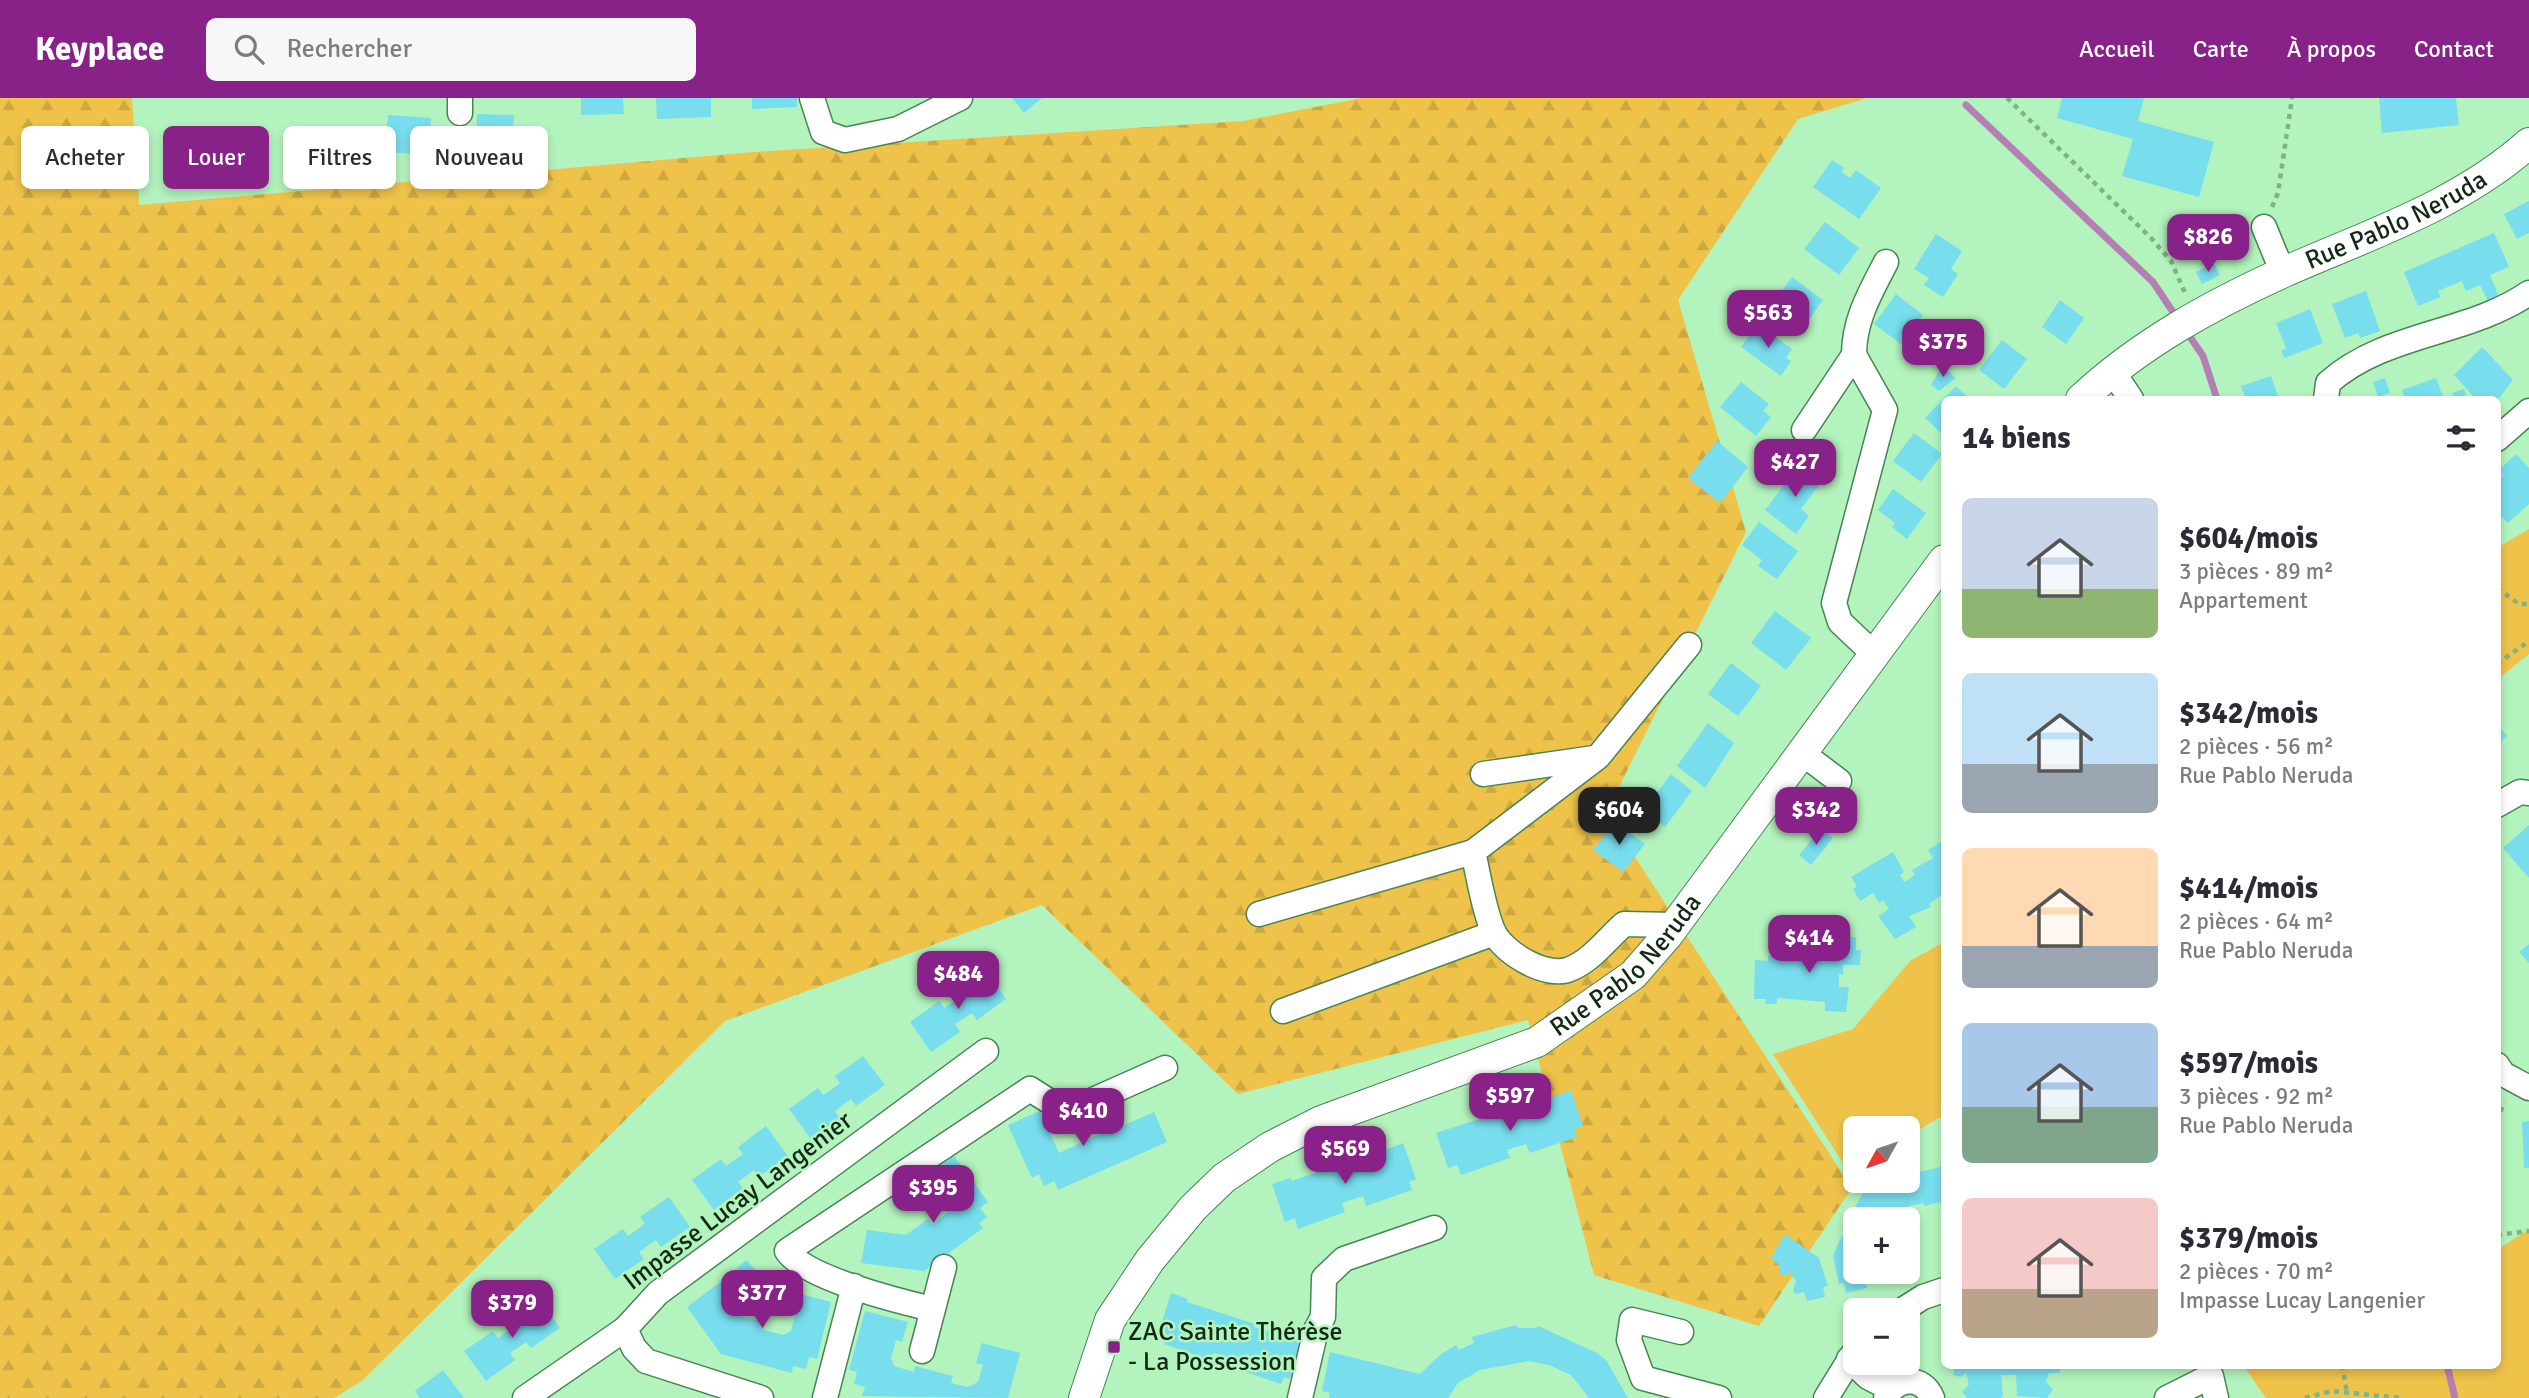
<!DOCTYPE html>
<html lang="fr">
<meta charset="utf-8">
<style>
:root{--surface:#fff;--page:#f7f7f7;--text:#2b2b33;--muted:#7c7c81;--accent:#892288}
body{margin:0;font-family:Signika,sans-serif;background:var(--page);color:var(--text);height:100vh;display:flex;flex-direction:column;font-size:26px;white-space:nowrap}
*{box-sizing:border-box;margin:0}
p{font-size:23px;color:var(--muted)}
.icon{flex:none;width:38px;height:38px;fill:none;stroke:currentColor;stroke-width:2;stroke-linecap:round;stroke-linejoin:round}
.map{position:relative;flex:1;overflow:hidden}
.sheet{position:absolute;left:1941px;top:298px;width:560px;height:973px;display:flex;flex-direction:column;background:var(--surface);border-radius:10px;box-shadow:0 4px 10px #0003}
.sheet>*{flex:none}
.banner{position:absolute;left:21px;top:28px;width:665px;height:63px;display:flex;gap:14px}
.needle{width:46px;rotate:230deg}
.tools{position:absolute;left:1843px;top:1018px;display:grid;gap:14px}
.tools a{display:grid;place-items:center;width:77px;height:77px;border-radius:10px;background:var(--surface);box-shadow:0 4px 10px #0003;font-size:35px}
.price{position:absolute;translate:-50% -60px;padding:0 16px;border-radius:14px;background:var(--accent);color:#fff;font-size:23px;line-height:46px;filter:drop-shadow(0 2px 4px #0008)}
.price::after{content:'';position:absolute;left:50%;top:42px;width:21px;height:16px;margin-left:-10px;background:inherit;clip-path:polygon(0 0,100% 0,50% 100%)}
.price.active{background:#222;color:#fff}
ul{padding:0;list-style:none}
li{display:flex;align-items:center;gap:21px;height:175px;padding:0 21px}
li span{display:grid;place-items:center;flex:none;width:196px;height:140px;border-radius:10px;color:#555}
li>.icon{margin-inline-start:auto}
span .icon{width:84px;height:84px;fill:#fffc;stroke-width:1}
li b{font-size:30px}
h2{display:flex;justify-content:space-between;align-items:center;height:84px;padding:0 21px;font-size:30px}
.tag{padding:0 24px;border-radius:10px;background:var(--surface);box-shadow:0 4px 10px #0003;font-size:24px;line-height:63px}
.tag.active{background:var(--accent);color:#fff}
header{display:flex;align-items:center;gap:42px;box-sizing:border-box;height:98px;padding:0 35px;background:var(--accent);color:#fff}
header strong{font-size:33px}
nav{display:flex;gap:38px;margin-inline-start:auto;font-size:24px}
.search{width:490px;height:63px;background:var(--page);display:flex;align-items:center;gap:18px;box-sizing:border-box;padding:0 24px;border-radius:10px;color:var(--muted);font-size:26px}
.map>svg:first-child{display:block}
.green{fill:#efc34a}
.forest{fill:url(#forest-firs)}
.lines{fill:none;stroke-linecap:round;stroke-linejoin:round}
.stream{stroke:#b67fb4;stroke-width:7}
.building{fill:#78dded}
.minor-casing{stroke:#488454;stroke-width:27}
.major-casing{stroke:#488454;stroke-width:32}
.path{stroke:#7eb287;stroke-width:4.5;stroke-dasharray:5 5;stroke-linecap:butt}
.minor{stroke:#fff;stroke-width:24}
.major{stroke:#fff;stroke-width:30}
.poi-dot{fill:#892288;stroke:#b3f3bd;stroke-width:2.5}
.labels{text-anchor:middle;dominant-baseline:central;stroke-width:5;stroke-linejoin:round;paint-order:stroke}
.street-label{font-size:26px;fill:#112a16;stroke:#b3f3bd}
.poi-label{font-size:26px;fill:#112a16;stroke:#b3f3bd;text-anchor:start}
</style>
<header>
<strong>Keyplace</strong>
<div class="search"><svg class="icon" aria-label="search" viewBox="0 0 24 24"><circle cx="10" cy="10" r="6"/><path d="M15 15l6 6"/></svg>Rechercher</div>
<nav><a>Accueil</a><a>Carte</a><a>À propos</a><a>Contact</a></nav>
</header>
<div class="map">
<svg width="2529" height="1300" viewBox="0 0 2529 1300">
<defs>
<pattern id="forest-firs" width="22" height="20" patternUnits="userSpaceOnUse" patternTransform="scale(1.75)"><rect width="22" height="20" fill="#efc34a"/><path d="M5 1l3.5 6h-7zM16 11l3.5 6h-7z" fill="#cca840"/></pattern>
</defs>
<rect width="100%" height="100%" fill="#b3f3bd"/>
<g class="green">
<path d="M2529 431V556L2497 582V450Z"/>
<path d="M1944 844V1017L1908 1038V1031H1855V1066L1847 1071 1773 956 1853 931 1910 863Z"/>
<path d="M2529 1131V1300H2266L2243 1267H2497V1152Z"/>
</g>
<path class="forest" d="M0 0H132L139 107 754 54 1243 23 1362 0H1867L1798 21 1678 202 1746 434 1606 715 1852 1090 1759 1228 1594 1177 1528 922 1238 996 1042 807 725 923 362 1283 334 1300H0Z"/>
<g class="lines">
<g class="stream">
<path d="M1966 7 2153 184 2177 220"/>
<path d="M2186 233 2203 258 2217 301"/>
<path d="M2447 1267 2455 1300"/>
</g>
</g>
<g class="building">
<path d="M581 0H623L624 16 581 17Z"/>
<path d="M656 0H711V19L657 21Z"/>
<path d="M752 0H797V9L752 11Z"/>
<path d="M1012 0H1042L1024 15Z"/>
<path d="M2062 0H2144L2138 23 2214 44 2199 99 2122 78 2133 41 2057 20Z"/>
<path d="M2379 0H2456L2459 27 2382 35Z"/>
<path d="M477 16 514 17 513 39H524V59L476 58Z"/>
<path d="M388 17 431 20 429 57 385 54Z"/>
<path d="M1832 62 1844 70 1841 74 1850 80 1856 72 1881 90 1859 121 1813 89Z"/>
<path d="M2529 103V135L2517 141 2504 116Z"/>
<path d="M1825 124 1859 150 1839 177 1804 151Z"/>
<path d="M2494 135 2509 169 2490 177 2499 199 2488 203 2480 187 2466 193 2462 183 2438 193 2441 199 2418 208 2404 174Z"/>
<path d="M1936 136 1962 153 1951 171 1958 176 1943 199 1924 187 1929 180 1914 171Z"/>
<path d="M2214 165 2220 177 2202 186 2196 174Z"/>
<path d="M1792 179 1823 202 1804 228 1773 205Z"/>
<path d="M2366 193 2380 233 2360 240 2358 235 2345 240 2332 206Z"/>
<path d="M1896 196 1923 217 1901 246 1874 226Z"/>
<path d="M2060 202 2084 220 2066 246 2042 229Z"/>
<path d="M2310 211 2323 245 2285 260 2281 253 2286 250 2276 225Z"/>
<path d="M1758 226 1792 251 1786 260 1791 263 1781 278 1741 249Z"/>
<path d="M2002 242 2027 261 2004 291 1979 272Z"/>
<path d="M2482 249 2513 282 2497 303 2494 300 2476 301 2454 277Z"/>
<path d="M1942 268 1956 280 1939 293 1931 287Z"/>
<path d="M2271 278 2279 301H2246L2241 288Z"/>
<path d="M2385 280 2390 295 2378 299 2373 284Z"/>
<path d="M2436 280 2444 301H2405L2402 292Z"/>
<path d="M1741 284 1769 306 1763 313 1771 319 1756 338 1720 309Z"/>
<path d="M1956 288 1970 301H1944V338L1925 320Z"/>
<path d="M2464 291 2467 301H2454L2452 295Z"/>
<path d="M1914 335 1942 356 1921 384 1893 363Z"/>
<path d="M1717 343 1748 369 1720 405 1688 380Z"/>
<path d="M2516 356 2529 370V406L2508 425 2497 414V383L2503 377 2499 372Z"/>
<path d="M1801 365 1823 382 1801 411 1809 418 1796 436 1765 412Z"/>
<path d="M1893 391 1926 415 1907 441 1892 429 1895 425 1878 412Z"/>
<path d="M1759 424 1798 453 1777 481 1758 468 1762 462 1742 447Z"/>
<path d="M1775 513 1811 540 1786 572 1751 545Z"/>
<path d="M1731 565 1761 588 1738 618 1708 596Z"/>
<path d="M1708 625 1734 645 1705 690 1677 668Z"/>
<path d="M2497 627 2507 638 2497 646Z"/>
<path d="M1671 676 1692 693 1665 729 1644 712Z"/>
<path d="M1615 724 1645 746 1623 774 1593 752Z"/>
<path d="M2529 727V780L2503 750Z"/>
<path d="M1821 731 1833 740 1811 767 1799 757Z"/>
<path d="M1940 744 1944 752V795L1929 806 1931 809 1909 818 1916 829 1895 841 1878 818 1889 811 1883 802 1879 805 1873 795 1860 803 1853 791 1857 788 1851 779 1893 754 1904 774 1900 777 1904 784 1915 777 1912 772 1933 760 1928 752Z"/>
<path d="M1823 838 1856 839V852H1861L1860 867H1843V877L1839 876V889H1849L1846 914 1825 913V904L1777 900V906H1765L1766 901H1754L1755 862 1768 863V858L1800 860 1806 866 1816 867 1817 850 1822 851Z"/>
<path d="M2529 846V865L2519 854Z"/>
<path d="M985 871 1006 901 977 922 972 915 955 926 960 934 931 954 910 924 939 903 944 910 953 904 961 899 956 892Z"/>
<path d="M863 958 885 987 856 1008 851 1001 835 1013 840 1020 811 1041 789 1011 818 990 823 997 831 992 840 985 835 978Z"/>
<path d="M1571 992 1583 1028 1574 1031 1577 1039 1530 1055 1526 1046 1507 1052 1510 1060 1461 1077 1457 1067 1448 1070 1436 1035 1520 1008 1521 1011Z"/>
<path d="M1040 1013 1059 1055 1100 1036 1097 1031 1117 1022 1120 1029 1154 1014 1167 1044 1058 1092 1054 1083 1044 1088 1039 1076 1032 1080 1008 1027Z"/>
<path d="M2529 1023V1070H2524L2522 1024Z"/>
<path d="M766 1028 788 1058 760 1078 754 1072 738 1084 743 1090 714 1112 692 1082 721 1061 726 1068 743 1056 738 1049Z"/>
<path d="M1403 1045 1416 1081 1409 1084 1412 1092 1366 1108 1363 1098 1342 1105 1345 1114 1298 1131 1295 1120 1285 1124 1272 1086 1291 1080 1292 1083 1356 1060 1357 1063Z"/>
<path d="M954 1058 988 1104 980 1110 987 1119 979 1125 983 1130 924 1173 861 1165 867 1132 906 1137 928 1121 932 1126 946 1116 949 1109 926 1079Z"/>
<path d="M1944 1068V1110L1940 1104 1924 1108V1105L1909 1108 1906 1115 1899 1110 1893 1113 1894 1122H1855V1174L1870 1175 1864 1177 1867 1190 1846 1195 1844 1185 1839 1186 1833 1157 1868 1083H1908V1071L1915 1069 1916 1075Z"/>
<path d="M669 1099 690 1129 661 1149 656 1142 639 1154 644 1161 615 1181 594 1151 623 1131 628 1138 645 1126 640 1119Z"/>
<path d="M1785 1136 1819 1160 1828 1188 1823 1189 1825 1199 1807 1203 1804 1194 1796 1196 1793 1193 1796 1183 1790 1174 1785 1178 1780 1175V1168L1771 1160Z"/>
<path d="M746 1162 755 1171 746 1180 737 1170Z"/>
<path d="M723 1182 736 1198 729 1204 739 1218 765 1224 763 1232 783 1237 791 1233 796 1214 789 1212 793 1194 831 1204 817 1261 809 1259 806 1271 793 1268 792 1275 721 1256 687 1209Z"/>
<path d="M1171 1195 1188 1201 1187 1204 1255 1226 1254 1229 1303 1244 1290 1281 1284 1279 1281 1286 1231 1269 1233 1261 1214 1255 1212 1263 1164 1246 1167 1236 1159 1233Z"/>
<path d="M539 1200 560 1230 531 1250 526 1244 510 1255 515 1262 486 1283 464 1253 493 1233 498 1240 515 1228 510 1221Z"/>
<path d="M865 1213 908 1224 902 1244 896 1242 891 1260 894 1268 914 1274 915 1268 953 1278 951 1285 968 1289 978 1284 983 1267 976 1265 982 1245 1020 1255 1008 1300 862 1298 865 1289 854 1286 857 1274 849 1272Z"/>
<path d="M1516 1227 1519 1230H1536L1538 1228 1595 1254 1606 1262 1628 1300H1589L1571 1277 1549 1267 1528 1263 1480 1272 1458 1285 1448 1300H1329L1330 1295 1322 1293 1330 1254 1420 1276 1440 1257 1456 1247 1459 1252 1474 1245 1472 1239Z"/>
<path d="M1955 1267 2003 1269 2062 1267 2059 1275H2049L2046 1284 2053 1291 2047 1300 2017 1298 2016 1277H2001L2003 1298 2001 1300H1967L1962 1294 1969 1287 1966 1275 1961 1279 1953 1277Z"/>
<path d="M443 1272 464 1300H420L415 1293Z"/>
</g>
<g class="lines">
<defs>
<g id="minor">
<path d="M812 0 823 34 845 42 898 31 960 0"/>
<path d="M460 15V0"/>
<path d="M2264 129 2283 175"/>
<path d="M1854 257C1854 222 1870 195 1886 164"/>
<path d="M2113 274 2131 301"/>
<path d="M2326 301 2328 285C2385 234 2468 237 2529 195"/>
<path d="M1804 332 1854 257 1885 312 1834 505 1840 524 1875 557"/>
<path d="M2497 341 2529 313"/>
<path d="M1802 655 1839 683"/>
<path d="M1483 676 1594 660"/>
<path d="M2497 707 2520 694 2529 695"/>
<path d="M1259 816 1473 754"/>
<path d="M1675 827 1624 826C1607 841 1591 863 1570 871 1547 881 1503 855 1493 833 1483 809 1479 779 1473 754L1598 659 1689 547"/>
<path d="M1283 913 1494 835"/>
<path d="M2497 967 2503 976 2529 990"/>
<path d="M932 1211C898 1203 806 1180 787 1153L1030 991 1066 1014 1165 970"/>
<path d="M1901 1213 1923 1199 1944 1192"/>
<path d="M625 1231 634 1250 646 1263 761 1300"/>
<path d="M1681 1234 1632 1222 1629 1242 1643 1280 1719 1300"/>
<path d="M922 1253 944 1169"/>
<path d="M1849 1261 1868 1279 1891 1291"/>
<path d="M525 1300 625 1231 658 1195 986 953"/>
<path d="M825 1300 854 1188"/>
<path d="M1300 1300 1316 1232 1323 1219 1324 1180 1344 1161 1434 1130"/>
<path d="M1826 1300 1855 1253"/>
<path d="M1886 1300C1896 1279 1923 1277 1932 1300"/>
<path d="M2167 1300 2211 1278 2216 1300"/>
</g>
<g id="major">
<path id="s1" d="M2081 301C2140 246 2211 207 2284 174 2368 137 2460 107 2529 45"/>
<path id="s2" d="M1084 1300 1110 1222 1150 1162 1193 1110 1224 1080 1270 1049 1321 1023 1537 944 1633 877 1667 838 1944 462"/>
</g>
</defs>
<use href="#minor" class="minor-casing"/>
<use href="#major" class="major-casing"/>
<g class="path">
<path d="M2007 0 2151 140 2171 163 2185 195"/>
<path d="M2272 109 2278 95 2292 0"/>
<path d="M2497 490 2519 506H2529"/>
<path d="M2497 566 2529 543"/>
<path d="M2497 1023 2504 1004"/>
<path d="M2497 1137 2529 1133"/>
<path d="M2342 1267 2347 1295"/>
<path d="M2305 1300 2332 1293 2401 1300"/>
</g>
<use href="#minor" class="minor"/>
<use href="#major" class="major"/>
</g>
<rect class="poi-dot" x="1107" y="1242" width="14" height="14" rx="3.5"/>
<g class="labels">
<g class="street-label">
<text stroke="none"><textPath href="#s1" startOffset="364">Rue Pablo Neruda</textPath></text>
<text stroke="none"><textPath href="#s2" startOffset="726">Rue Pablo Neruda</textPath></text>
<text transform="translate(738 1103) rotate(-37)">Impasse Lucay Langenier</text>
</g>
<g class="poi-label">
<text x="1128" y="1234">ZAC Sainte Thérèse<tspan x="1128" dy="30">- La Possession</tspan></text>
</g>
</g>
</svg>
<div class="tools">
<a><svg class="needle" viewBox="-14 -14 28 28"><path d="M0-13l5 13h-10z" fill="#e53935"/><path d="M0 13l5-13h-10z" fill="#7c7c81"/></svg></a>
<a>+</a>
<a>−</a>
</div>
<b class="price" style="left:2208px;top:176px">$826</b>
<b class="price" style="left:1768px;top:252px">$563</b>
<b class="price" style="left:1943px;top:281px">$375</b>
<b class="price" style="left:1795px;top:401px">$427</b>
<b class="price active" style="left:1619px;top:749px">$604</b>
<b class="price" style="left:1816px;top:749px">$342</b>
<b class="price" style="left:1809px;top:877px">$414</b>
<b class="price" style="left:958px;top:913px">$484</b>
<b class="price" style="left:1510px;top:1035px">$597</b>
<b class="price" style="left:1083px;top:1050px">$410</b>
<b class="price" style="left:1345px;top:1088px">$569</b>
<b class="price" style="left:933px;top:1127px">$395</b>
<b class="price" style="left:762px;top:1232px">$377</b>
<b class="price" style="left:512px;top:1242px">$379</b>
<div class="banner">
<a class="tag">Acheter</a>
<a class="tag active">Louer</a>
<a class="tag">Filtres</a>
<a class="tag">Nouveau</a>
</div>
<section class="sheet">
<h2>14 biens<svg class="icon" aria-label="filters" viewBox="0 0 24 24"><path d="M4 7h16M4 17h16"/><circle cx="9" cy="7" r="2"/><circle cx="15" cy="17" r="2"/></svg></h2>
<ul>
<li><span style="background:linear-gradient(#c9d6e8 65%,#8fb573 0)"><svg class="icon" aria-label="home" viewBox="0 0 24 24"><path d="M3 11l9-7 9 7M6 9v11h12V9"/></svg></span><div><b>$604/mois</b><p>3 pièces · 89 m²</p><p>Appartement</p></div></li>
<li><span style="background:linear-gradient(#bfe0f5 65%,#9aa5b1 0)"><svg class="icon" aria-label="home" viewBox="0 0 24 24"><path d="M3 11l9-7 9 7M6 9v11h12V9"/></svg></span><div><b>$342/mois</b><p>2 pièces · 56 m²</p><p>Rue Pablo Neruda</p></div></li>
<li><span style="background:linear-gradient(#ffd9b3 70%,#9aa5b1 0)"><svg class="icon" aria-label="home" viewBox="0 0 24 24"><path d="M3 11l9-7 9 7M6 9v11h12V9"/></svg></span><div><b>$414/mois</b><p>2 pièces · 64 m²</p><p>Rue Pablo Neruda</p></div></li>
<li><span style="background:linear-gradient(#a9c7e8 60%,#7fa58c 0)"><svg class="icon" aria-label="home" viewBox="0 0 24 24"><path d="M3 11l9-7 9 7M6 9v11h12V9"/></svg></span><div><b>$597/mois</b><p>3 pièces · 92 m²</p><p>Rue Pablo Neruda</p></div></li>
<li><span style="background:linear-gradient(#f6c9c9 65%,#b9a48a 0)"><svg class="icon" aria-label="home" viewBox="0 0 24 24"><path d="M3 11l9-7 9 7M6 9v11h12V9"/></svg></span><div><b>$379/mois</b><p>2 pièces · 70 m²</p><p>Impasse Lucay Langenier</p></div></li>
</ul>
</section>
</div>
